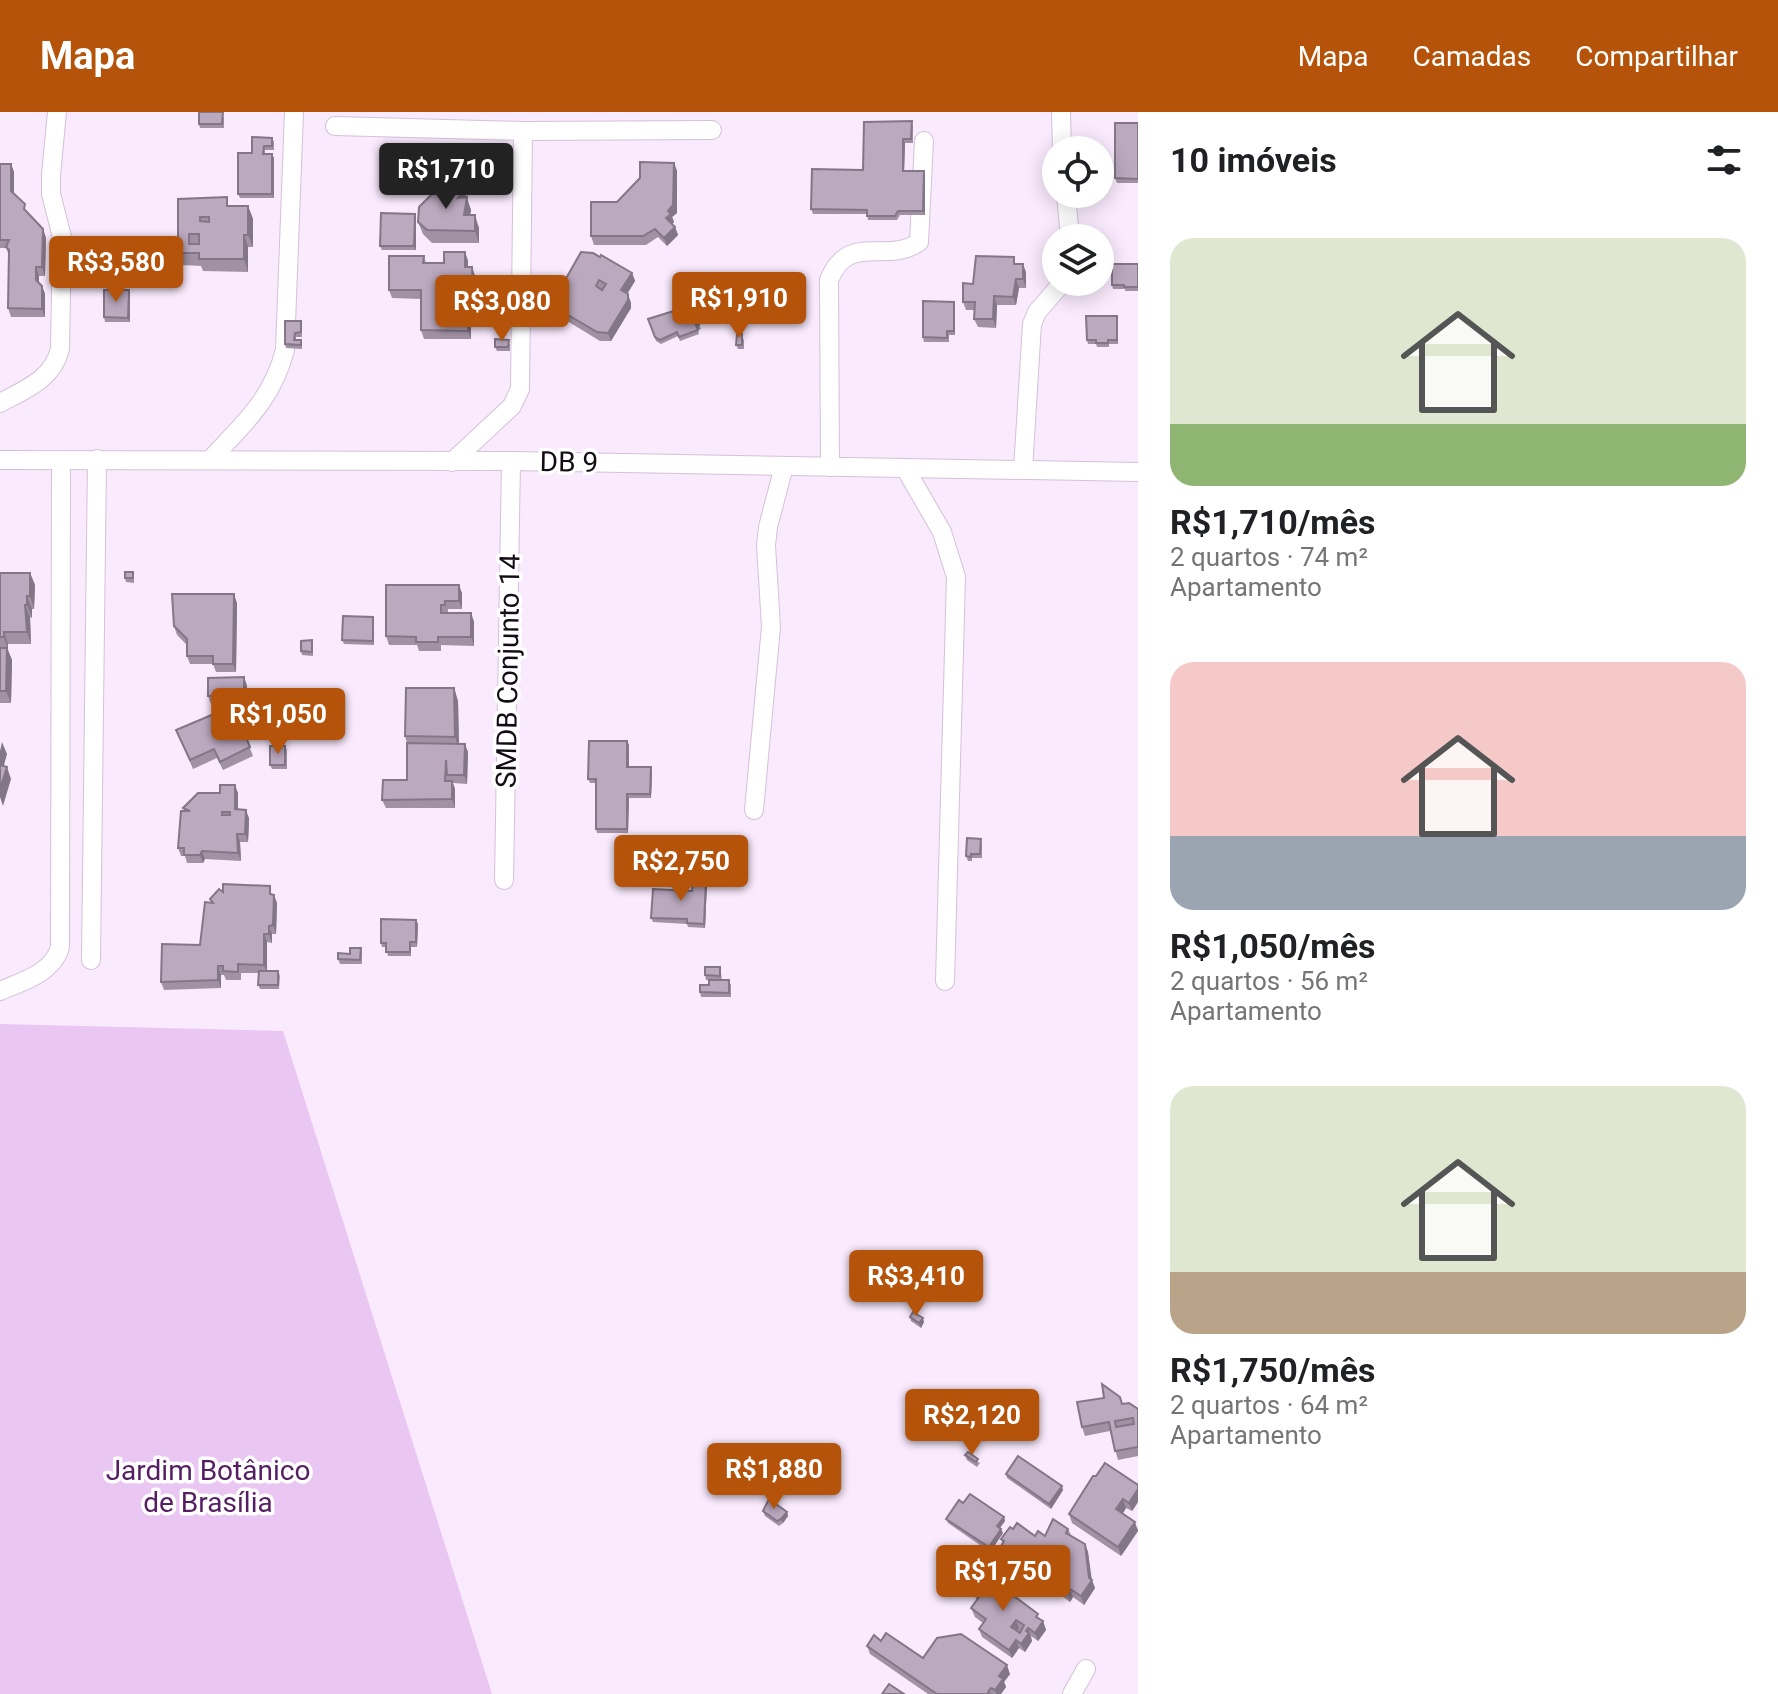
<!DOCTYPE html>
<html lang="pt">
<meta charset="utf-8">
<style>
:root{--surface:#fff;--page:#f6f6f6;--text:#202124;--muted:#757577;--accent:#b45309}
body{margin:0;font-family:Roboto,sans-serif;background:var(--page);color:var(--text);height:100vh;display:flex;flex-direction:column;font-size:30px;white-space:nowrap}
*{box-sizing:border-box;margin:0}
p{font-size:26px;color:var(--muted)}
.icon{flex:none;width:44px;height:44px;fill:none;stroke:currentColor;stroke-width:2;stroke-linecap:round;stroke-linejoin:round}
.map{position:relative;flex:1;overflow:hidden}
.panel{display:flex;flex-direction:column;background:var(--surface);width:640px}
.panel>*{flex:none}
.tools{position:absolute;left:1042px;top:24px;display:grid;gap:16px}
.tools a{display:grid;place-items:center;width:72px;height:72px;border-radius:50%;background:var(--surface);box-shadow:0 4px 20px #0003;font-size:40px}
.price{position:absolute;translate:-50% -68px;padding:0 18px;border-radius:8px;background:var(--accent);color:#fff;font-size:26px;line-height:52px;filter:drop-shadow(0 2px 4px #0008)}
.price::after{content:'';position:absolute;left:50%;top:48px;width:24px;height:18px;margin-left:-12px;background:inherit;clip-path:polygon(0 0,100% 0,50% 100%)}
.price.selected{background:#222;color:#fff}
ul{padding:0;list-style:none}
li{display:grid;align-content:center;gap:16px;height:424px;padding:0 32px}
li span{display:grid;place-items:center;height:248px;border-radius:24px;color:#555}
li>.icon{margin-inline-start:auto}
span .icon{width:144px;height:144px;fill:#fffc;stroke-width:1}
li b{font-size:34px}
h2{display:flex;justify-content:space-between;align-items:center;height:96px;padding:0 32px;font-size:34px}
header{display:flex;align-items:center;gap:48px;box-sizing:border-box;height:112px;padding:0 40px;background:var(--accent);color:#fff}
header strong{font-size:38px}
nav{display:flex;gap:44px;margin-inline-start:auto;font-size:28px}
main{display:flex;flex:1;min-height:0}
.map>svg:first-child{display:block}
.green{fill:#eac6f2}
.lines{fill:none;stroke-linecap:round;stroke-linejoin:round}
.minor-casing{stroke:#d4c1d8;stroke-width:20}
.minor{stroke:#fff;stroke-width:18}
.wall{fill:#a191a4}
.shaded-wall{fill:#837686}
.building{fill:#bba9bf;stroke:#837686;stroke-width:2;fill-rule:evenodd}
.labels{text-anchor:middle;dominant-baseline:central;stroke-width:7;stroke-linejoin:round;paint-order:stroke}
.street-label{font-size:28px;fill:#130c14;stroke:#fff}
.park-label{font-size:28px;fill:#551d62;stroke:#fff}
</style>
<header>
<strong>Mapa</strong>
<nav><a>Mapa</a><a>Camadas</a><a>Compartilhar</a></nav>
</header>
<main>
<div class="map">
<svg width="1138" height="1582" viewBox="0 0 1138 1582">
<rect width="100%" height="100%" fill="#f9eafd"/>
<path class="green" d="M0 912 283 919 492 1582H0Z"/>
<g class="lines">
<defs>
<g id="minor">
<path d="M1061 0 1062 38"/>
<path d="M335 14 523 19 520 277 512 294 452 350"/>
<path d="M523 19 712 18"/>
<path d="M1066 82 1070 126"/>
<path d="M0 291C26 277 53 267 60 237L62 125 51 82V63L57 0"/>
<path d="M0 348 511 349 1138 360"/>
<path d="M210 348C244 311 272 288 285 238L294 0"/>
<path d="M830 355 829 168C849 119 887 153 919 130L924 29"/>
<path d="M905 356 942 420 956 465 945 869"/>
<path d="M1023 358 1032 212 1037 200 1063 170"/>
<path d="M754 698 771 515 766 433 768 415 784 354"/>
<path d="M504 768 511 349"/>
<path d="M91 848 97 347"/>
<path d="M0 879C23 869 53 861 60 835L61 349"/>
<path d="M1072 1582 1086 1557"/>
</g>
</defs>
<use href="#minor" class="minor-casing"/>
<use href="#minor" class="minor"/>
</g>
<g class="wall">
<path d="M224 5V16H200L199 12Z"/>
<path d="M1138 11V71H1117L1115 66Z"/>
<path d="M913 13V31H905L904 59 925 63V103H900L897 108H868L867 102H813L811 97 863 58Z"/>
<path d="M272 26 274 30V38H265V42L274 46V86H240L238 82 252 41Z"/>
<path d="M674 51 677 59V101L672 105 674 110 672 112 675 115 678 123 667 134 658 125 646 133H594L591 124 617 90Z"/>
<path d="M0 52H11L14 60V82L28 101 43 117 46 126 45 164H39V171L42 174 45 182V205H11L8 196 9 143 6 136H0Z"/>
<path d="M464 78 471 98 470 103 479 116V131H432L423 122 418 110Z"/>
<path d="M178 87 231 94H248L253 107V135H248V160L203 159 201 154 182 153 178 141Z"/>
<path d="M415 102 416 106V138H382L380 134Z"/>
<path d="M465 140 468 149V155H472L475 164 476 188H478L481 197V210L471 211V227H424L421 218V187L392 186 389 178 424 144 426 151H444Z"/>
<path d="M581 140 632 161 635 169 627 182 631 191V196L611 229H600L554 201 551 193Z"/>
<path d="M1016 152 1026 160V176H1019L1016 193H997L996 216 978 215 974 207 975 198H966L963 190 973 172Z"/>
<path d="M1138 152V179H1125V177H1113L1112 173Z"/>
<path d="M129 178 130 182V210H105L104 205Z"/>
<path d="M693 193 701 217 698 218 699 222 680 229 678 224 661 232 656 229 648 207Z"/>
<path d="M955 194V223H949V230H924L923 225Z"/>
<path d="M1118 208V232H1109V235H1097L1096 232H1088L1087 228Z"/>
<path d="M301 209 302 213V225H296V228L302 232V237L286 236 285 232Z"/>
<path d="M744 227V237H738L736 233Z"/>
<path d="M510 232V239H497L495 235Z"/>
<path d="M0 461H30L35 473 34 497H32V506L30 505 31 532H8V538L12 548 11 591H0Z"/>
<path d="M134 464V471L126 470 125 466Z"/>
<path d="M386 473 462 481V497H448V501H471L474 510V534L441 533V539H419L417 533H389L386 524Z"/>
<path d="M237 491 236 560H216L213 552H190L187 544V533L177 523 174 514Z"/>
<path d="M373 505 374 509V533L344 532 342 528Z"/>
<path d="M312 528 313 532V544L302 543 301 539Z"/>
<path d="M244 565 247 574V583L252 592V601H247L246 626 253 644 223 658 217 646 193 657 176 618 221 599V593L211 592 208 584Z"/>
<path d="M454 576 458 589 459 632 468 640 467 672 453 671 455 677V696H386L382 688 407 668V631L405 624Z"/>
<path d="M627 629 629 633V655H651L652 660 651 686H629L628 721H597L596 717V671H590L588 667Z"/>
<path d="M285 634 287 638V657H272L270 653Z"/>
<path d="M238 681V697L249 706V714L248 730H240L241 749 205 747 203 751H187L185 744H181L178 736 184 699 183 696Z"/>
<path d="M982 731V746H972V749H968L966 744Z"/>
<path d="M706 767 707 771 705 816 688 815 687 812 653 810 651 806 692 779Z"/>
<path d="M223 780 273 783 277 791 276 822H272V831L267 830V859H278L280 864 279 877H260L258 873 259 861H241V868H226L224 863H221V876L164 878 161 870 200 833 212 791 210 787Z"/>
<path d="M418 812 417 835H411V844H388L386 835H382L381 831Z"/>
<path d="M361 836 362 841V852H340L338 847Z"/>
<path d="M720 855 722 868H706L705 863Z"/>
<path d="M731 872V885H701L700 880Z"/>
<path d="M910 1205 924 1210 921 1216 911 1209Z"/>
<path d="M1123 1292 1138 1297V1344L1118 1348 1110 1319 1085 1324 1082 1315Z"/>
<path d="M965 1343 980 1351 977 1355 967 1348Z"/>
<path d="M1006 1362 1063 1378 1051 1397 1007 1366Z"/>
<path d="M1138 1373V1390L1132 1399 1126 1396 1123 1401 1138 1417V1419L1121 1444 1072 1411 1069 1402Z"/>
<path d="M963 1391 1004 1405 1005 1409 1000 1416 1003 1421 990 1440 948 1411 946 1407Z"/>
<path d="M763 1399 787 1400 788 1404 783 1411 779 1414 765 1404Z"/>
<path d="M1068 1417 1071 1423 1085 1432 1088 1440 1091 1467 1095 1476 1084 1493 1073 1485 1070 1490 1046 1473H1039L1029 1468 1001 1447 998 1439 1003 1432 1001 1427 1045 1424Z"/>
<path d="M996 1466 998 1472 1043 1509 1046 1518 1038 1529 1031 1524 1032 1529 1025 1540 1019 1536 1012 1546 982 1525 979 1517 983 1511 975 1505 971 1496 977 1489 974 1482 980 1473 978 1468Z"/>
<path d="M881 1529 923 1546 1010 1562 1004 1570 1006 1575 1001 1582H928L870 1542 867 1534Z"/>
</g>
<g class="shaded-wall">
<path d="M903 27 905 31 904 63 903 59Z"/>
<path d="M272 42 274 46V86L272 82Z"/>
<path d="M674 51 677 59V101L672 105 674 110 669 115 666 106Z"/>
<path d="M11 52 14 60V87L11 79Z"/>
<path d="M924 59 925 63V103L923 99Z"/>
<path d="M464 78 471 98 468 116 458 86Z"/>
<path d="M248 94 253 107V135L248 123Z"/>
<path d="M415 102 416 106V138L414 134Z"/>
<path d="M475 103 479 116V131L475 119Z"/>
<path d="M675 115 678 123 667 134 664 126Z"/>
<path d="M43 117 46 126 45 164 42 155Z"/>
<path d="M244 123 248 135V160L244 147Z"/>
<path d="M465 140 468 149V164L465 155Z"/>
<path d="M1023 152 1026 160V176L1023 167Z"/>
<path d="M36 155 39 164V176L36 168Z"/>
<path d="M472 155 475 164 476 193 473 184Z"/>
<path d="M632 161 635 169 624 187 621 178Z"/>
<path d="M1016 167 1019 176 1016 193 1013 185Z"/>
<path d="M42 174 45 182V205L42 197Z"/>
<path d="M129 178 130 182V210L128 206Z"/>
<path d="M628 182 631 191V196L611 229 608 221Z"/>
<path d="M994 184 997 193 996 216 993 207Z"/>
<path d="M478 188 481 197V210L478 202Z"/>
<path d="M954 190 955 194V223L954 219Z"/>
<path d="M468 203 471 211V227L468 219Z"/>
<path d="M1117 204 1118 208V232L1117 228Z"/>
<path d="M30 461 35 473 34 497 30 484Z"/>
<path d="M459 473 462 481V497L459 489Z"/>
<path d="M234 482 237 491 236 560 233 552Z"/>
<path d="M27 484 32 497V506L27 493Z"/>
<path d="M25 493 30 505 31 532 27 520Z"/>
<path d="M471 501 474 510V534L471 525Z"/>
<path d="M373 505 374 509V533L373 529Z"/>
<path d="M4 520 8 532V538L4 525Z"/>
<path d="M7 536 12 548 11 591 6 579Z"/>
<path d="M244 565 247 574V591L244 583Z"/>
<path d="M454 576 458 589 459 637 455 625Z"/>
<path d="M249 583 252 592V601L249 593Z"/>
<path d="M244 593 247 601 246 627 243 618Z"/>
<path d="M627 629 629 633V660L627 655Z"/>
<path d="M2 630 7 642 1 664 0 661V639Z"/>
<path d="M465 632 468 640 467 672 464 663Z"/>
<path d="M7 655 11 667 3 694 0 685V677Z"/>
<path d="M651 655 652 660 651 686 650 682Z"/>
<path d="M452 669 455 677V696L452 687Z"/>
<path d="M235 673 238 681V706L235 697Z"/>
<path d="M627 682 629 686 628 721 627 717Z"/>
<path d="M246 698 249 706 248 730 245 722Z"/>
<path d="M237 722 240 730 241 749 238 741Z"/>
<path d="M202 739 205 747 203 751 200 743Z"/>
<path d="M706 767 707 771 705 816 704 812Z"/>
<path d="M274 783 277 791 276 822 273 813Z"/>
<path d="M416 808 418 812 417 835 416 830Z"/>
<path d="M269 814 272 822V831L269 822Z"/>
<path d="M264 822 267 830V861L264 853Z"/>
<path d="M218 854 221 863V876L218 868Z"/>
<path d="M923 1206 924 1210 921 1216 919 1211Z"/>
<path d="M1062 1374 1063 1378 1051 1397 1049 1392Z"/>
<path d="M1138 1377V1390L1132 1399 1129 1391Z"/>
<path d="M1123 1387 1126 1396 1120 1406 1116 1397Z"/>
<path d="M787 1400 788 1404 783 1411 781 1407Z"/>
<path d="M1004 1405 1005 1409 998 1418 997 1414Z"/>
<path d="M1135 1410 1138 1419 1121 1444 1118 1435Z"/>
<path d="M1001 1417 1003 1421 990 1440 989 1435Z"/>
<path d="M1085 1432 1088 1440 1092 1469V1468L1095 1476 1084 1493 1081 1484 1089 1466Z"/>
<path d="M1070 1477 1073 1485 1070 1490 1067 1481Z"/>
<path d="M1016 1508 1019 1516 1014 1524 1011 1515Z"/>
<path d="M1043 1509 1046 1518 1038 1529 1035 1521Z"/>
<path d="M1028 1516 1032 1529 1025 1540 1021 1532Z"/>
<path d="M1016 1528 1019 1536 1012 1546 1009 1538Z"/>
<path d="M1007 1553 1010 1562 1004 1570 1006 1575 1001 1582H996L995 1578 999 1564Z"/>
</g>
<g class="building">
<path d="M199 0H223L222 12H199Z"/>
<path d="M912 9 911 27H903V59H924L923 99H898L895 104H867V98L811 97 812 57 863 58 864 10Z"/>
<path d="M1115 11H1138V67L1115 66Z"/>
<path d="M252 25 272 26V34H264L263 42H272V82H238V41H252Z"/>
<path d="M640 50 674 51 673 93 668 99 671 102 666 106 675 115 664 126 655 117 643 124H591V90H617L640 66Z"/>
<path d="M0 52H11V79L25 92 24 97 43 117 42 155H36V168L42 174V197L8 196 9 138 6 135 9 128H0Z"/>
<path d="M455 69 464 78 458 86 467 85 464 103H475V119L427 118 418 110 419 95 442 72 450 74Z"/>
<path d="M227 85V94H248V123H244V147H199V141H178V87ZM200 105H209V110L200 109ZM189 122H199V132H189Z"/>
<path d="M381 101 415 102 414 134H380Z"/>
<path d="M444 140H465V155H472L473 184H468V187L478 188V202L468 203V219L421 218V178H389V144H424L423 151H444Z"/>
<path d="M581 140 593 141 600 145 601 143 632 161 621 178 628 182V188L608 221 597 220 551 193ZM599 168 606 172 602 178 596 174Z"/>
<path d="M976 144 1014 145V152H1023V167H1016L1013 185 994 184 993 207H974L975 190H963V171L973 172Z"/>
<path d="M1112 152H1138V175H1124V173H1112Z"/>
<path d="M104 178H129L128 206 104 205Z"/>
<path d="M923 189 954 190V219H947V226L923 225Z"/>
<path d="M693 193 699 212 696 213 698 218 679 225 677 220 660 228 655 225 648 207Z"/>
<path d="M1086 204H1117V228H1108V231H1096V228H1087Z"/>
<path d="M285 209H301V220L295 221 294 228H301V233L285 232Z"/>
<path d="M737 222H742V233H736Z"/>
<path d="M495 227 509 228 508 235H495Z"/>
<rect x="125" y="460" width="8" height="6"/>
<path d="M0 461H30V484H27V493H25L27 520H4V525H0Z"/>
<path d="M386 473H459V489H445V493H441V501H471V525H438V530H416V525L386 524Z"/>
<path d="M172 482H234L233 552H213V544H187V527L174 514Z"/>
<path d="M343 504 373 505V529L342 528Z"/>
<path d="M312 528V540L301 539V529Z"/>
<path d="M0 536H7L6 579H0Z"/>
<path d="M244 565V583H249V593H244L243 618 250 635 220 650 214 637 190 648 176 618 221 599V584H208V566Z"/>
<path d="M406 576H454L455 625 405 624Z"/>
<path d="M589 629H627V655H651L650 682H627V717H596V667H588Z"/>
<path d="M407 631 465 632 464 663H447L446 648 445 669H452V687L382 688 383 668H407Z"/>
<rect x="270" y="634" width="15" height="19"/>
<path d="M0 653 7 655 0 677Z"/>
<path d="M220 673H235V697L246 698 245 722H237L238 741 202 739 200 743H184V736H178L181 699H190L183 696 198 681H220ZM222 700H230V703H222Z"/>
<path d="M967 726 981 727 980 742H971V745L966 744Z"/>
<path d="M693 767H706L704 812 687 811V807L651 806 653 777 692 779Z"/>
<path d="M223 772 270 774V782L274 783 273 813 269 814V822H264V853L238 852V860L223 859V854H218V868L161 870 162 832 200 833 205 790 213 791 210 787 219 777 223 780Z"/>
<path d="M381 807 416 808V830H410V840H386V831H381Z"/>
<path d="M350 836H361L360 848 338 847V841L350 842Z"/>
<path d="M705 855H720V864L705 863Z"/>
<path d="M259 859H278V873H258Z"/>
<path d="M709 868H729V881L700 880V873H709Z"/>
<path d="M913 1200 923 1206 919 1211 910 1205Z"/>
<path d="M1102 1272 1120 1285 1122 1292 1129 1291 1138 1297V1335L1115 1339 1109 1310 1082 1315 1077 1290 1104 1286ZM1133 1306 1134 1312 1116 1315 1115 1309Z"/>
<path d="M968 1340 978 1347 976 1350 965 1343Z"/>
<path d="M1018 1344 1062 1374 1049 1392 1006 1362Z"/>
<path d="M1105 1351 1138 1373V1377L1129 1391 1123 1387 1116 1397 1135 1410 1118 1435 1069 1402 1093 1364H1096Z"/>
<path d="M970 1382 1004 1405 997 1414 1001 1417 989 1435 946 1407 959 1388 963 1391Z"/>
<path d="M769 1387 787 1400 781 1407 777 1409 763 1399Z"/>
<path d="M1053 1407 1068 1417 1066 1421 1085 1432 1089 1466 1092 1468 1081 1484 1070 1477 1067 1481 1043 1465H1036L1025 1460 998 1439 1004 1429 1001 1427 1010 1415 1013 1417 1017 1411 1035 1424 1038 1419 1045 1424Z"/>
<path d="M985 1458 996 1466 994 1469 1038 1502 1036 1505 1043 1509 1035 1521 1028 1516 1026 1519 1029 1521 1021 1532 1016 1528 1009 1538 979 1517 986 1507 971 1496 979 1485 974 1482 982 1471 978 1468ZM1016 1508 1024 1513 1020 1521 1011 1515Z"/>
<path d="M886 1521 923 1546 937 1526 961 1522 1007 1553 999 1564 1003 1567 995 1578 991 1576 988 1580 990 1582H937L867 1534 874 1523 881 1529Z"/>
<path d="M889 1572 904 1582H882Z"/>
</g>
<g class="labels">
<g class="street-label">
<text transform="translate(569 350) rotate(1)">DB 9</text>
<text transform="translate(508 559) rotate(-89)">SMDB Conjunto 14</text>
</g>
<g class="park-label">
<text x="208" y="1358">Jardim Botânico<tspan x="208" dy="32">de Brasília</tspan></text>
</g>
</g>
</svg>
<div class="tools">
<a><svg class="icon" aria-label="locate" viewBox="0 0 24 24"><circle cx="12" cy="12" r="6"/><path d="M12 2v4M12 18v4M2 12h4M18 12h4"/></svg></a>
<a><svg class="icon" aria-label="layers" viewBox="0 0 24 24"><path d="M12 4l9 5-9 5-9-5zM3 14l9 5 9-5"/></svg></a>
</div>
<b class="price selected" style="left:446px;top:99px">R$1,710</b>
<b class="price" style="left:116px;top:192px">R$3,580</b>
<b class="price" style="left:739px;top:228px">R$1,910</b>
<b class="price" style="left:502px;top:231px">R$3,080</b>
<b class="price" style="left:278px;top:644px">R$1,050</b>
<b class="price" style="left:681px;top:791px">R$2,750</b>
<b class="price" style="left:916px;top:1206px">R$3,410</b>
<b class="price" style="left:972px;top:1345px">R$2,120</b>
<b class="price" style="left:774px;top:1399px">R$1,880</b>
<b class="price" style="left:1003px;top:1501px">R$1,750</b>
</div>
<section class="panel">
<h2>10 imóveis<svg class="icon" aria-label="filters" viewBox="0 0 24 24"><path d="M4 7h16M4 17h16"/><circle cx="9" cy="7" r="2"/><circle cx="15" cy="17" r="2"/></svg></h2>
<ul>
<li><span style="background:linear-gradient(#dfe7d0 75%,#8fb573 0)"><svg class="icon" aria-label="home" viewBox="0 0 24 24"><path d="M3 11l9-7 9 7M6 9v11h12V9"/></svg></span><div><b>R$1,710/mês</b><p>2 quartos · 74 m²</p><p>Apartamento</p></div></li>
<li><span style="background:linear-gradient(#f6c9c9 70%,#9aa5b1 0)"><svg class="icon" aria-label="home" viewBox="0 0 24 24"><path d="M3 11l9-7 9 7M6 9v11h12V9"/></svg></span><div><b>R$1,050/mês</b><p>2 quartos · 56 m²</p><p>Apartamento</p></div></li>
<li><span style="background:linear-gradient(#dfe7d0 75%,#b9a48a 0)"><svg class="icon" aria-label="home" viewBox="0 0 24 24"><path d="M3 11l9-7 9 7M6 9v11h12V9"/></svg></span><div><b>R$1,750/mês</b><p>2 quartos · 64 m²</p><p>Apartamento</p></div></li>
</ul>
</section>
</main>
